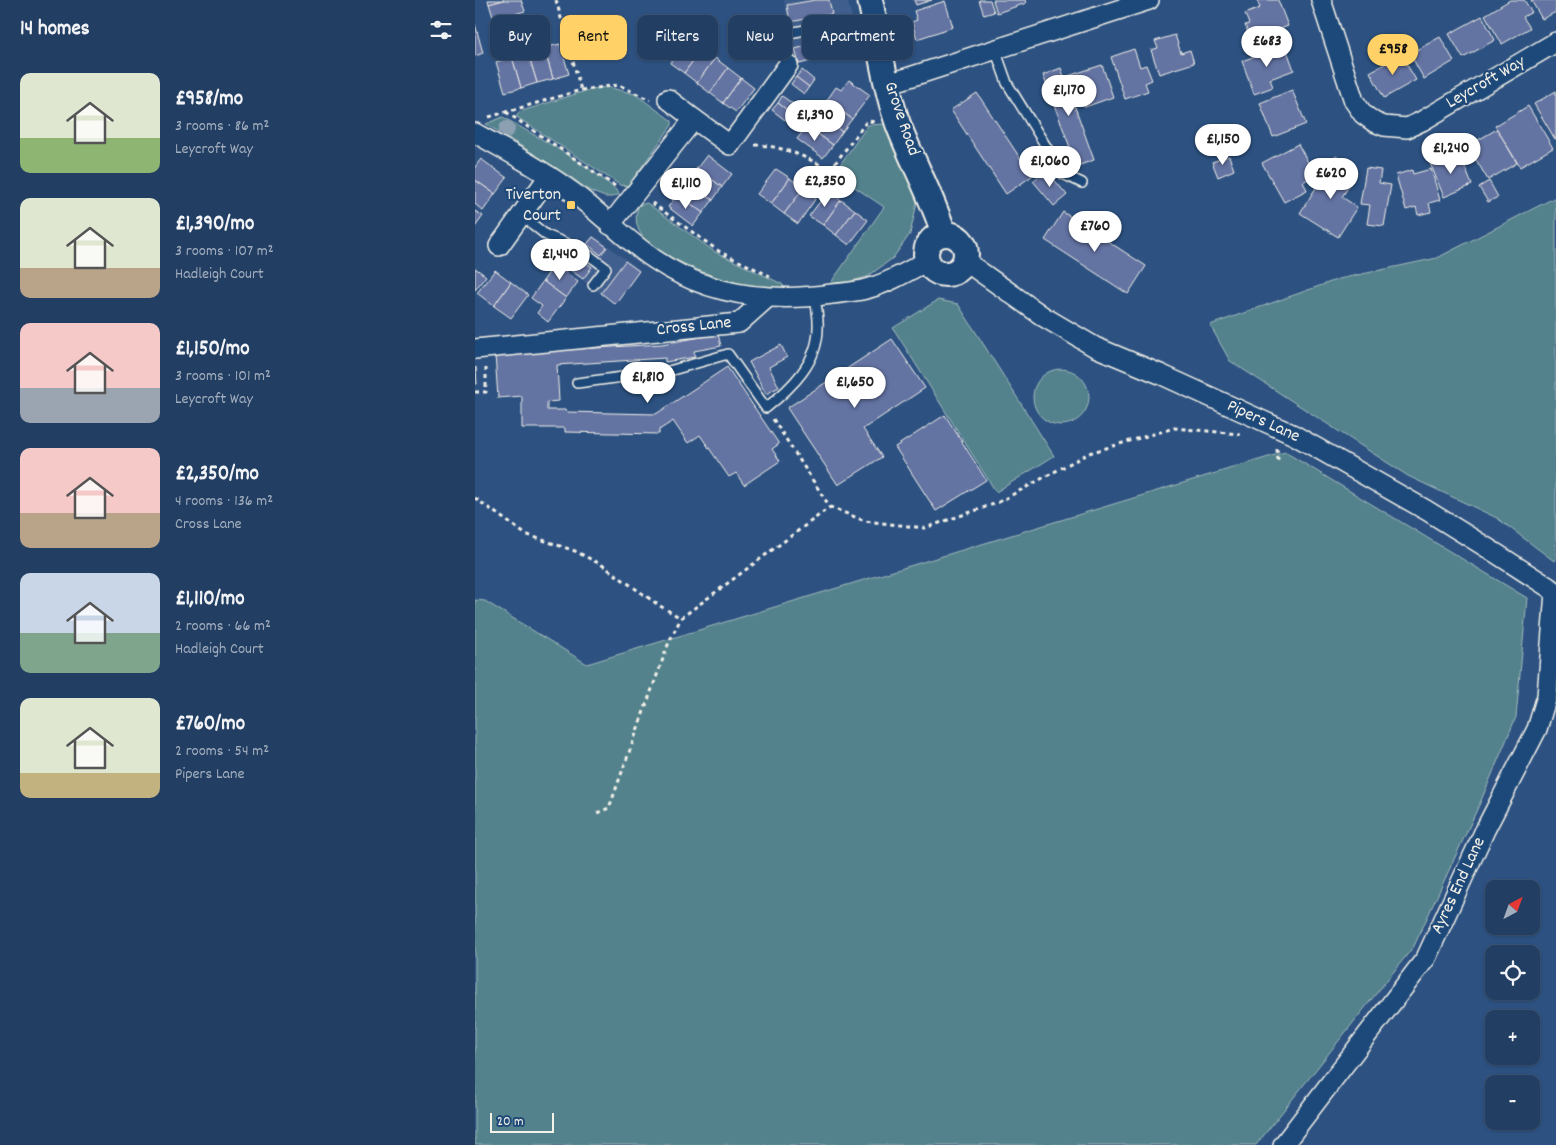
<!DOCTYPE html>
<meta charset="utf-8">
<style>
:root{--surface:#223e62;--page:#2a4568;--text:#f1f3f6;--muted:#a2aebe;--line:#3f5777;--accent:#ffd166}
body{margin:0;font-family:Dekko,sans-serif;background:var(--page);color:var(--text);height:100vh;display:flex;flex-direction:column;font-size:19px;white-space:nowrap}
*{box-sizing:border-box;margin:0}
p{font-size:16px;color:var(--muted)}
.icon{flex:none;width:28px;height:28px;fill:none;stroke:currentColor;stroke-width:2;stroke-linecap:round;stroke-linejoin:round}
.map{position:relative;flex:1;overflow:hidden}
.drawer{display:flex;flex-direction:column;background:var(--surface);width:475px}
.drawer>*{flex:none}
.hud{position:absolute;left:15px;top:15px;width:475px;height:45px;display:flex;gap:10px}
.needle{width:32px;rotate:41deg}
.controls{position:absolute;left:1010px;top:880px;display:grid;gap:10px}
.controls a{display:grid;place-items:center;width:55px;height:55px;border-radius:10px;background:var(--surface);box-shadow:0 1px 4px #0004,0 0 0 1px var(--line);font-size:25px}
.scale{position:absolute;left:15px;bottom:12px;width:64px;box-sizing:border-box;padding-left:5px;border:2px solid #f4f1e8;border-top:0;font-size:14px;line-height:18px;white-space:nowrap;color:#f4f1e8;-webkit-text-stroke:4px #1f4a7a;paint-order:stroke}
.price{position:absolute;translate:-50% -42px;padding:0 11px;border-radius:18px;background:#fff;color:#222;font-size:16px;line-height:32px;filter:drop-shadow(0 1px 2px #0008)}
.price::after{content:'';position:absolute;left:50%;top:30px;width:15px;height:11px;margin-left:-8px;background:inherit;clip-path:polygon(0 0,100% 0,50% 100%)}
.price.active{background:var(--accent);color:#111}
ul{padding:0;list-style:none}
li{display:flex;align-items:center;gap:15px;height:125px;padding:0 20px}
li span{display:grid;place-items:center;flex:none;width:140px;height:100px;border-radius:10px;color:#555}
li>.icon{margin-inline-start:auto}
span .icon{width:60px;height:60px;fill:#fffc;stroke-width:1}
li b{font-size:21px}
h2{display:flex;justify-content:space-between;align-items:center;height:60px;padding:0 20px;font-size:21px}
.pill{padding:0 18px;border-radius:10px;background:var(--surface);box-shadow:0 1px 4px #0004,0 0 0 1px var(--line);font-size:18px;line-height:45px}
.pill.active{background:var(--accent);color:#111}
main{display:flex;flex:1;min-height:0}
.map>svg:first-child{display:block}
.built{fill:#415f8e}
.green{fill:#52828c;stroke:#a3baba}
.building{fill:#6373a2;stroke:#f4f1e8}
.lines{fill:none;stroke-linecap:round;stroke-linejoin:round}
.service-casing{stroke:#f4f1e8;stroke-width:12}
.minor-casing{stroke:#f4f1e8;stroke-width:22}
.tertiary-casing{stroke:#f4f1e8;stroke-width:28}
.path{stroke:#f4f1e8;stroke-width:3;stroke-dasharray:4 4;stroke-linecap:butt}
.service{stroke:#1f4a7a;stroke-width:9}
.minor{stroke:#1f4a7a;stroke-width:19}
.tertiary{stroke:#1f4a7a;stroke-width:24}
.tree{fill:#8da0b2}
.poi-dot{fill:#ffd166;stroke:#1f4a7a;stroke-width:2}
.labels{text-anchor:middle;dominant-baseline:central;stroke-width:4.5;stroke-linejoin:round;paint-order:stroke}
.street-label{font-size:18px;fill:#f4f1e8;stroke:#1f4a7a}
.poi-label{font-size:18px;fill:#f4f1e8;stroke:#1f4a7a;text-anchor:end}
</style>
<main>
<section class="drawer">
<h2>14 homes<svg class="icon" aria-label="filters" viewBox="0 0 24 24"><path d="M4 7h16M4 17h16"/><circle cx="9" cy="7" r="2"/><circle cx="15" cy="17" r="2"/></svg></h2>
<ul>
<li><span style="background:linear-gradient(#dfe7d0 65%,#8fb573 0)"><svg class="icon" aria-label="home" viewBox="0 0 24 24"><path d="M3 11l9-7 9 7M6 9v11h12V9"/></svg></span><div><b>£958/mo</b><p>3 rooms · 86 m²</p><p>Leycroft Way</p></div></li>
<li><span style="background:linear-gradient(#dfe7d0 70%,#b9a48a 0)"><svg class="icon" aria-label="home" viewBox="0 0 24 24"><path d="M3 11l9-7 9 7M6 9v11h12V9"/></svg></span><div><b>£1,390/mo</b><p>3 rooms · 107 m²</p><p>Hadleigh Court</p></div></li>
<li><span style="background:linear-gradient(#f6c9c9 65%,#9aa5b1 0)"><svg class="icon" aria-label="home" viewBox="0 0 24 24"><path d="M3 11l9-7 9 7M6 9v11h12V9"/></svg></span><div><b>£1,150/mo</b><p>3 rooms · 101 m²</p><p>Leycroft Way</p></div></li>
<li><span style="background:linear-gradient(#f6c9c9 65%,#b9a48a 0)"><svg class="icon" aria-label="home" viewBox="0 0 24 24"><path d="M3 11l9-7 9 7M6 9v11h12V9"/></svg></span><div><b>£2,350/mo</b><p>4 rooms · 136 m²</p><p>Cross Lane</p></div></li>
<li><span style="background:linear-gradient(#c9d6e8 60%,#7fa58c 0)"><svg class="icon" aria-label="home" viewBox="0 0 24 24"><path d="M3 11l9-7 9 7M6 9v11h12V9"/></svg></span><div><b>£1,110/mo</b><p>2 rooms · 66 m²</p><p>Hadleigh Court</p></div></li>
<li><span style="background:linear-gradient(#dfe7d0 75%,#c2b280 0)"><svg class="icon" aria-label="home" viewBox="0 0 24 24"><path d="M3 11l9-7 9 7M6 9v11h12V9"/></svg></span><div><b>£760/mo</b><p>2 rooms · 54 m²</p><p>Pipers Lane</p></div></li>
</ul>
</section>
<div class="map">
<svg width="1081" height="1145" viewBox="0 0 1081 1145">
<rect width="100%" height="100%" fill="#2d5282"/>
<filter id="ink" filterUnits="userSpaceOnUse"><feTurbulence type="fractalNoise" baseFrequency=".02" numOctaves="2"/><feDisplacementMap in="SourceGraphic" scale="10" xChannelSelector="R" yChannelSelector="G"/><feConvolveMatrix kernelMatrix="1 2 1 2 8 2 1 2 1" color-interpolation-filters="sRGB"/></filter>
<g filter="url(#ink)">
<g class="built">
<path d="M309 0H372L386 50 325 65 301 60 300 53 285 56 279 27 313 20Z"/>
<path d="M118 235 165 270 140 304 93 269Z"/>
</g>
<g class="green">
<path d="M132 87 160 94 197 121V125L153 186 145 185 42 117V115L44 112 117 89Z"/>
<path d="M28 117C65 139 115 164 145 194L137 197H130L115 191 97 178 11 124Z"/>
<path d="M410 124 438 182 442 203 435 234 418 258 392 277 373 282 355 284 409 207 359 173 393 125Z"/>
<path d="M1081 197V560L1079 561 1022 518 933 476 755 361 735 325 864 279 962 258Z"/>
<path d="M172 203 240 252 307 284 309 287C284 299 180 258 166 234 160 225 160 214 164 205Z"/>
<path d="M463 300 483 304 579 456 521 492 418 328Z"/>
<circle cx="586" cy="397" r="28"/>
<path d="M810 452 1052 598 1041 717 1005 803 939 946 781 1145H0V600L10 601 112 664Z"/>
</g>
<g class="building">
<path d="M13 0H29L14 4Z"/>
<path d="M29 0H46L50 11 19 20 14 4Z"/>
<path d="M340 0H354L357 14 315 22 312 5Z"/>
<path d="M439 0H457L441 5Z"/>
<path d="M504 0H515L519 12 509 15Z"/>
<path d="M518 0H550L551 3 522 13Z"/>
<path d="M782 0H803L813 26 776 40 770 25 774 24 770 14 785 8Z"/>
<path d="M1035 0H1049L1057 12 1048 17 1055 28 1027 44 1010 15Z"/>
<path d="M1056 0H1081V12L1067 19Z"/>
<path d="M470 1 478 27 442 39 437 22 442 20 439 11Z"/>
<path d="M1007 16 1020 40 988 58 974 34Z"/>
<path d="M0 24 8 53 0 56Z"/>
<path d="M296 27 302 50 286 54 280 31Z"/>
<path d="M700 35 706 53 715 50 719 63 684 74 676 50 683 48 680 41Z"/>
<path d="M371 36 374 51 324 64 320 49Z"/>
<path d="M965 37 979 61 949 79 935 54Z"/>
<path d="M214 39 227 49 209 73 195 63Z"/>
<path d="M85 44 94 74 78 79 69 48Z"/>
<path d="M810 45 819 70 795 79 798 87 779 94 767 61Z"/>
<path d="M69 48 78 79 62 83 53 53Z"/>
<path d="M227 49 240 58 222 83 209 73Z"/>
<path d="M659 49 665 67 671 65 677 80 670 83 673 91 650 99 636 57Z"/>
<path d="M53 53 62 83 46 88 37 57Z"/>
<path d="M926 55 941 80 909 98 895 72Z"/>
<path d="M37 57 46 88 30 92 21 62Z"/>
<path d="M240 58 253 68 235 93 222 83Z"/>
<path d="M627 65 638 97 610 107 606 95 597 98 590 77Z"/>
<path d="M253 68 266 78 248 103 235 93Z"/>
<path d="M586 68 619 160 602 166 568 75Z"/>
<path d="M327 70 339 80 334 87 321 77Z"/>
<path d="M321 77 334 87 329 94 316 84Z"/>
<path d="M266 78 279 88 261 112 248 103Z"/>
<path d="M374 80 395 95 377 119 352 100 361 87 366 90Z"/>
<path d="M817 90 831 124 798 137 785 103Z"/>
<path d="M1081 91V139H1080L1059 104Z"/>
<path d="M502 93 557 176 531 194 476 110Z"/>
<path d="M307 96 321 106 316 113 303 103Z"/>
<path d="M352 100 377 119 367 132 342 113Z"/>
<path d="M303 103 316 113 310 120 297 110Z"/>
<path d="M1053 106 1078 148 1045 167 1020 126Z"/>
<path d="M342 113 367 132 358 145 332 126Z"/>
<path d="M332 126 358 145 348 158 322 139Z"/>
<path d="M1022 129 1042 163 1013 180 993 146Z"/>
<path d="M823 144 840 175 828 182 832 190 809 202 787 163Z"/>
<path d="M232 155 257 174 247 187 222 168Z"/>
<path d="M754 156 759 170 743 177 737 162Z"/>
<path d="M861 156 874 164 867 175 877 181 867 197 882 207 863 237 825 213Z"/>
<path d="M974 156 975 161 986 157 997 185 969 197 955 163Z"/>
<path d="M6 159 32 178 20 194 0 180V167Z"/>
<path d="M222 168 247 187 238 200 212 182Z"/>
<path d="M891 168 906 170 904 183 916 185 909 226 892 224 895 205 885 204Z"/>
<path d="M301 169 315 178 296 204 282 194Z"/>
<path d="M956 169 965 200 954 203 956 212 943 215 941 207 931 210 921 175 937 170 938 174Z"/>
<path d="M571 170 592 195 579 206 558 181Z"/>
<path d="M315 178 328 189 309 214 296 204Z"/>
<path d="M0 180 20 194 8 211 0 204Z"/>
<path d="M1014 181 1023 197 1013 202 1004 187Z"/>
<path d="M212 182 238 200 228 213 203 194Z"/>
<path d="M328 189 341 198 323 224 309 214Z"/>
<path d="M353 191 366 200 348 225 334 216Z"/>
<path d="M203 194 228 213 218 226 193 207Z"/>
<path d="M366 200 380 210 361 235 348 225Z"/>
<path d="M380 210 393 220 374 245 361 235Z"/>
<path d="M0 211 8 216 0 227Z"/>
<path d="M588 212 671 266 653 294 570 240Z"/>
<path d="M118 237 132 247 126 255 112 244Z"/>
<path d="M103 257 117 267 108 279 94 269Z"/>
<path d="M150 261 164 271 140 304 126 293Z"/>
<path d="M80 264 103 282 91 298 68 281Z"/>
<path d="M0 268 11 276 0 290Z"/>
<path d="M20 270 36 282 19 306 2 293Z"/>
<path d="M68 281 91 298 73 322 62 313 67 306 56 298Z"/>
<path d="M36 282 53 295 36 318 19 306Z"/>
<path d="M243 334 246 346 219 351 220 357 190 362V358L82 365 84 401 72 402V410H90L91 412 181 414 252 367 304 444 297 449 305 461 269 485 261 473 254 477 225 435 213 443 198 421 184 430V434L90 432V428H47V396L23 398 20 354 187 344Z"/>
<path d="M417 339 450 388 388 429 407 457 363 485 312 408Z"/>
<path d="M306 345 312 357 294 367 304 387 291 394 274 362Z"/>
<path d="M1 367 2 384H0V368Z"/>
<path d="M470 415 511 480 461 511 420 447Z"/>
</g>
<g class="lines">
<defs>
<g id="service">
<path d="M520 49 532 83 588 174 607 183"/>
<path d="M313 65 309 34 351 26"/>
<path d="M46 215 71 235 107 250 131 268 118 285"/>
<path d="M102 383 194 371 253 354 291 408C316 388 343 363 343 328 344 318 341 307 340 296"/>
</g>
<g id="minor">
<path d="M846 0 879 101 888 114 899 122 909 126 932 128 947 121 1081 42"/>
<path d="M413 84 674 0"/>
<path d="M219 119 255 145 313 65"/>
<path d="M0 133C34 152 69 171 100 194 127 215 151 240 179 259 233 296 294 303 357 294 367 293 377 292 387 290 410 285 432 272 452 261"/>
<path d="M135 225 219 119 193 99"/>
<path d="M24 246 74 176"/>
<path d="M490 261 569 317 620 347 685 374 819 435 951 510 1022 554 1081 592"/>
<path d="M0 349 264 323 292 298"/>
<path d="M808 1145 951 958 1010 830 1062 729 1072 696 1080 592"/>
</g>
<g id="tertiary">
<path d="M395 0C404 41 409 84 423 124 437 161 457 196 469 234"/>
<circle cx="471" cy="254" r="20"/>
</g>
</defs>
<use href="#service" class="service-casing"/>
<use href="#minor" class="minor-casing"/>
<use href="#tertiary" class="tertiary-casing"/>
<g class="path">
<path d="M81 0 106 90"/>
<path d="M31 112 140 186"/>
<path d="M14 117 106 90 144 85 175 100"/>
<path d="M280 145C306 145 333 158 355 170L392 121 400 122"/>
<path d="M177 203 245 252 295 276"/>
<path d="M0 392H11V368"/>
<path d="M298 419 355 507 390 521 450 528 522 503 614 453 699 428 765 434"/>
<path d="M802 449 803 461"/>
<path d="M0 498 50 534 100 551 127 565 185 606 206 618"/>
<path d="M122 813 134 808 194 642 206 618 355 507"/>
</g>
<use href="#service" class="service"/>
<use href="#minor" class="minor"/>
<use href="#tertiary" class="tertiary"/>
</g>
<circle class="tree" cx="32" cy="129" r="8"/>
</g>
<rect class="poi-dot" x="91" y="200" width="10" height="10" rx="2.5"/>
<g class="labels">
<g class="street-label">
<text transform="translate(1011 83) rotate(-30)">Leycroft Way</text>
<text transform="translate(426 119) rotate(71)">Grove Road</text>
<text transform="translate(219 327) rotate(-6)">Cross Lane</text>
<text transform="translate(788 422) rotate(25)">Pipers Lane</text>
<text transform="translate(984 886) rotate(-65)">Ayres End Lane</text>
</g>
<g class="poi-label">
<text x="86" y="195">Tiverton<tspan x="86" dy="21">Court</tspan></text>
</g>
</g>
</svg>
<div class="controls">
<a><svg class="needle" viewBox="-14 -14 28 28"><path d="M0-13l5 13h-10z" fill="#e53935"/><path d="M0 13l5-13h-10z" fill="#a2aebe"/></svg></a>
<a><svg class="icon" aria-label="locate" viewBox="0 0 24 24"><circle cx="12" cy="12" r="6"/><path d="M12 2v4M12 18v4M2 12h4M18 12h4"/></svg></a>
<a>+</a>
<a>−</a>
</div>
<div class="scale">20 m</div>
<b class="price" style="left:792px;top:68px">£683</b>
<b class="price active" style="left:918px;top:76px">£958</b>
<b class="price" style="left:594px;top:117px">£1,170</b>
<b class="price" style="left:340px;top:142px">£1,390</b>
<b class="price" style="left:748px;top:166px">£1,150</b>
<b class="price" style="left:976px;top:175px">£1,240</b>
<b class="price" style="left:575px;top:188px">£1,060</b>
<b class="price" style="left:856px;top:200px">£620</b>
<b class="price" style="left:350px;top:208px">£2,350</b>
<b class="price" style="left:211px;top:210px">£1,110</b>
<b class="price" style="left:620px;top:253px">£760</b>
<b class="price" style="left:85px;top:281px">£1,440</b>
<b class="price" style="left:173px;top:404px">£1,810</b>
<b class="price" style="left:380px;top:409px">£1,650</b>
<div class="hud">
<a class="pill">Buy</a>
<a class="pill active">Rent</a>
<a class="pill">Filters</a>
<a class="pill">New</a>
<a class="pill">Apartment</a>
</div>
</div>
</main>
